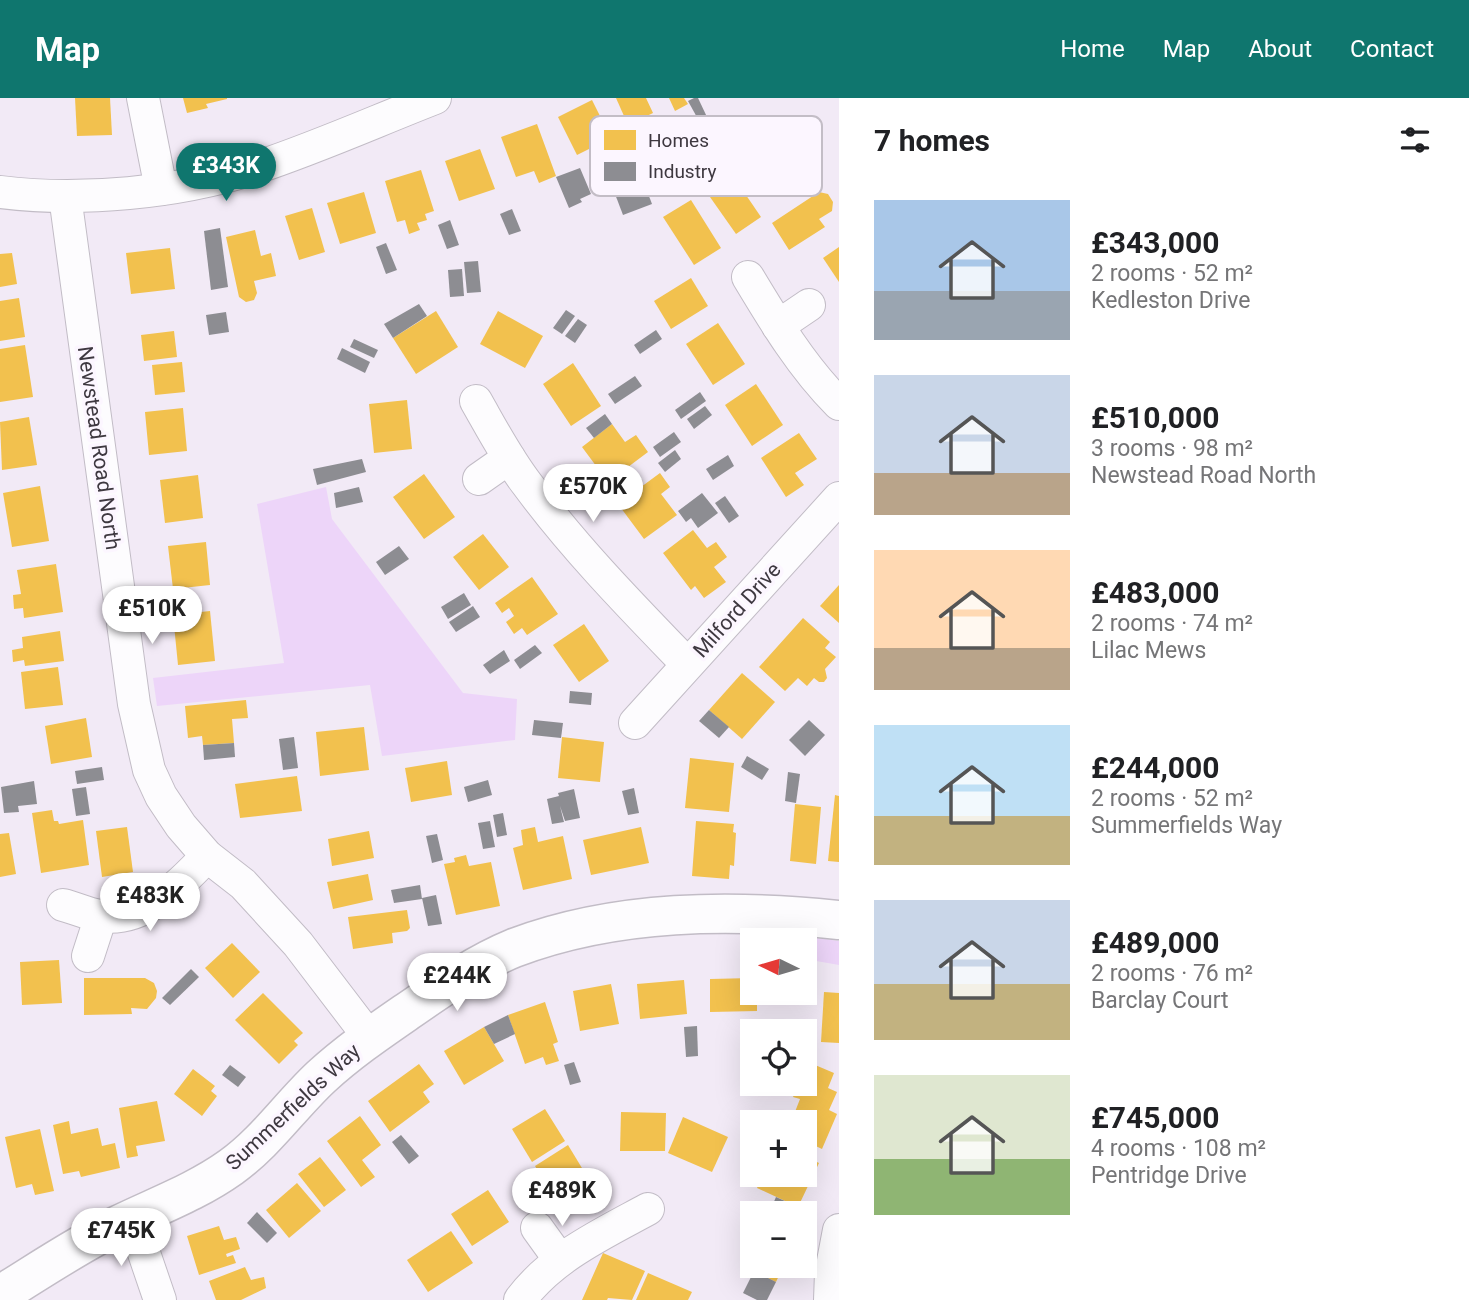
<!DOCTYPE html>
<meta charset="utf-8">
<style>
:root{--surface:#fff;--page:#f2f2f2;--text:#202124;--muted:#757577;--accent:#0f766e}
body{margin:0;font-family:Roboto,sans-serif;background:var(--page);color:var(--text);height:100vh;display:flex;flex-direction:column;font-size:26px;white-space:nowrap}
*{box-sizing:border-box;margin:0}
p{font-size:23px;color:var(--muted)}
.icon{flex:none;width:38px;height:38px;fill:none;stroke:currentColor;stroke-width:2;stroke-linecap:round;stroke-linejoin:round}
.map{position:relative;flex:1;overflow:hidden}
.sheet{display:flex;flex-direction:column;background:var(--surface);width:630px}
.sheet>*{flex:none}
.needle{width:46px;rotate:275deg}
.buttons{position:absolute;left:740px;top:830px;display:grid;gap:14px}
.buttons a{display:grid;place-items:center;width:77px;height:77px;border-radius:0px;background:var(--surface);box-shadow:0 7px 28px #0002;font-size:35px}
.price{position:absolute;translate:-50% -60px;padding:0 16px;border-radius:24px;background:#fff;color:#222;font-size:23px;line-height:46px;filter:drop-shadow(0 2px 4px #0008)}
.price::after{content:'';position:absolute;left:50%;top:42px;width:21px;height:16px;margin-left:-10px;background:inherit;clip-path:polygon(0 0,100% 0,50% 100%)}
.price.active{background:var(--accent);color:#fff}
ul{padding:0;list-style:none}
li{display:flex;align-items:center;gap:21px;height:175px;padding:0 35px}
li span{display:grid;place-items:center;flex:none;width:196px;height:140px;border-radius:0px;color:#555}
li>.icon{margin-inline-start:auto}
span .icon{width:84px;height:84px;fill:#fffc;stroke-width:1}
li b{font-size:30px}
h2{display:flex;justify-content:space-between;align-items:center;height:84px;padding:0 35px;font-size:30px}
header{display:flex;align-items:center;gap:42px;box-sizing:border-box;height:98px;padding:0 35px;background:var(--accent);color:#fff}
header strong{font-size:33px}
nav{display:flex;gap:38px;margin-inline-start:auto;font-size:24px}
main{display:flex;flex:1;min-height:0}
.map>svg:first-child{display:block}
.green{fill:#edd5f9}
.homes{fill:#f2c14e}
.industry{fill:#8d8d92}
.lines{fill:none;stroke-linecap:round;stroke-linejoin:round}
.minor-casing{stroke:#c2bcc6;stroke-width:34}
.tertiary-casing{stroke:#c2bcc6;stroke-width:41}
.minor{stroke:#fdfcfe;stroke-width:32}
.tertiary{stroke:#fdfcfe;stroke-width:38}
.labels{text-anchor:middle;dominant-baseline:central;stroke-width:7;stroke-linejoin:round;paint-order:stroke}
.street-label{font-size:21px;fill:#3e3840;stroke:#fcf6ff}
.key{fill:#fcf6ff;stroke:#c3bdc6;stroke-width:2}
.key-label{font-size:19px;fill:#3e3840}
</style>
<header>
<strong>Map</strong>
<nav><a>Home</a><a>Map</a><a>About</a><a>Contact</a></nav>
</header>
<main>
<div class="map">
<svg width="839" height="1202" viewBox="0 0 839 1202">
<rect width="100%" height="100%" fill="#f2eaf6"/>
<g class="green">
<path d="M326 389 332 421 463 595 517 601 515 642 382 658 370 587 157 608 153 580 284 565 257 406Z"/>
<path d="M809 839 839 843V867L805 861V845H809Z"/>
</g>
<g class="homes">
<path d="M75 0H110L112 37 77 38Z"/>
<path d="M183 0H227V1L206 6 208 10 187 15Z"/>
<path d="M616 0H646L653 15 628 27Z"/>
<path d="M669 0H684L688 6 675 13Z"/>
<path d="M592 2 611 40 577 57 558 19Z"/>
<path d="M537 26 556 78 539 85 534 73 516 79 501 39Z"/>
<path d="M480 51 495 91 459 103 445 63Z"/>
<path d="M421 72 434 113 425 116 427 122 417 125 420 132 409 136 405 122 397 124 385 83Z"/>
<path d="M735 81 761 119 736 136 710 99Z"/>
<path d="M364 94 376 135 340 146 327 105Z"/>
<path d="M819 94 828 96 833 104 832 113 819 121 825 129 789 152 772 125Z"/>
<path d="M691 102 721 150 694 167 663 119Z"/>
<path d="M312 110 325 154 299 162 285 118Z"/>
<path d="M255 132 261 158 271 155 276 178 254 183 257 195 254 202 246 204 239 199 226 139Z"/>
<path d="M839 149V184L823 160Z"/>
<path d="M170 150 175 191 131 196 126 155Z"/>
<path d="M12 155 17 186 0 189V156Z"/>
<path d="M691 180 708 208 671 231 654 203Z"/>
<path d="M19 200 25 239 0 243V203Z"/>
<path d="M436 213 458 249 416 276 393 240Z"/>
<path d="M498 213 543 238 525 270 480 246Z"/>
<path d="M718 225 745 266 713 287 686 246Z"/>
<path d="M174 233 177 259 144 263 141 237Z"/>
<path d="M25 247 33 299 0 304V251Z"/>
<path d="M182 264 185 294 155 297 152 267Z"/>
<path d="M573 265 601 308 571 328 543 286Z"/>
<path d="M756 286 783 327 752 348 725 307Z"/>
<path d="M407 302 412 351 374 355 369 306Z"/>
<path d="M183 310 187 353 149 357 145 314Z"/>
<path d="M29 319 37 367 2 372 0 324Z"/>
<path d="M612 326 625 344 636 337 648 354 608 384 582 349Z"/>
<path d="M799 335 817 361 795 375 804 387 786 399 761 360Z"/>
<path d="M660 375 670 389 661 396 677 417 644 441 618 406Z"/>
<path d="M424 376 455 419 424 441 393 399Z"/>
<path d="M198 377 203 420 165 425 160 382Z"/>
<path d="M40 388 49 443 12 449 3 395Z"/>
<path d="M693 432 707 450 716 444 727 459 714 469 726 484 704 500 695 488 691 492 663 455Z"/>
<path d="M483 436 509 469 479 492 453 459Z"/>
<path d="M206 444 210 487 173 491 168 448Z"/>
<path d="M56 466 63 514 24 520 23 510 14 511 13 497 21 496 17 472Z"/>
<path d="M532 479 558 516 527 537 522 530 514 536 506 524 514 518 509 510 502 515 495 505Z"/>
<path d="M839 487V525L820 508Z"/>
<path d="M210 513 215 563 178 567 173 517Z"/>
<path d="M803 520 830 544 825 550 836 559 825 571 827 580 824 584H819L814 580 807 588 798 580 785 593 759 569Z"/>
<path d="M584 526 609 563 579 584 553 547Z"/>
<path d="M60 533 64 563 25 568 24 562 13 564 12 552 23 550 22 539Z"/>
<path d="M58 569 63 607 25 611 21 574Z"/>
<path d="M742 575 775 604 742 641 709 612Z"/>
<path d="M246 602 248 620 232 621 234 645 203 647 202 638 188 640 185 608Z"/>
<path d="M86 620 92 659 51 666 45 628Z"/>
<path d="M364 629 369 672 320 678 316 634Z"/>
<path d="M562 639 604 644 600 684 558 680Z"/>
<path d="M690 660 734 665 729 714 685 710Z"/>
<path d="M447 663 452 697 411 704 405 670Z"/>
<path d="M297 678 302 713 240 720 235 686Z"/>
<path d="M835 697 839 698V764L828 763Z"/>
<path d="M795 706 821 709 816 766 790 763Z"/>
<path d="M52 712 54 723H58L59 726 83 722 89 767 41 775 32 715Z"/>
<path d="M696 723 734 726 733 734 736 735 734 768 730 767 729 781 692 778Z"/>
<path d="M127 729 133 774 102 779 96 733Z"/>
<path d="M535 729 538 744 563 738 572 781 523 792 513 750 523 747 521 732Z"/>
<path d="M641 729 649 765 591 777 583 742Z"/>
<path d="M369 733 374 760 332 768 328 741Z"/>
<path d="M9 735 16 776 0 779V736Z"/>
<path d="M466 757 469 768 491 764 500 808 456 817 444 766 455 764 454 760Z"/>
<path d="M368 776 373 802 333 811 327 784Z"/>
<path d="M407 812 410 830 407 833 392 835 393 845 353 851 348 819Z"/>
<path d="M232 845 260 874 233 900 205 870Z"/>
<path d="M59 862 62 905 22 907 20 864Z"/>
<path d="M84 880H145L154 885 157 893 156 900 147 911 131 910 132 916 84 917Z"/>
<path d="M752 880V894H757V913L710 914V881Z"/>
<path d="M684 882 687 916 640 921 637 886Z"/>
<path d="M611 886 619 926 580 933 573 893Z"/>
<path d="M824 894 839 895V945L821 944Z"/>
<path d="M263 895 303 935 294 943 298 947 279 966 235 922Z"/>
<path d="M545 904 558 944 553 946 559 963 546 967 543 959 525 966 508 917Z"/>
<path d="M484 929 504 963 464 987 444 953Z"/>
<path d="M808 964 834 975 828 990 837 994 829 1012 837 1016 822 1051 805 1043V1024H791L800 1001 793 999 799 985H805V972Z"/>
<path d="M419 966 434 986 423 994 430 1004 390 1034 368 1003Z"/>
<path d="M193 971 215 988 211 993 217 998 202 1018 174 996Z"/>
<path d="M157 1003 165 1043 136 1048 138 1058 127 1060 119 1010Z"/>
<path d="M545 1011 565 1043 532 1064 512 1031Z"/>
<path d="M621 1014 666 1015 665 1053H620Z"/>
<path d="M360 1018 381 1047 362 1062 375 1079 361 1089 327 1043Z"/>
<path d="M683 1019 728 1039 712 1074 668 1055Z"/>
<path d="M69 1023 71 1036 98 1030 102 1048 115 1045 120 1070 81 1079 79 1073 63 1076 53 1027Z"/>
<path d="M40 1031 54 1093 35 1097 32 1086 16 1090 5 1039Z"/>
<path d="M568 1047 588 1080 555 1100 535 1068Z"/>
<path d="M805 1058 819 1065 798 1109 757 1090 763 1076H805Z"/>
<path d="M320 1059 346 1092 324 1109 298 1076Z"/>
<path d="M297 1085 321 1113 289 1140 266 1112Z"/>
<path d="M488 1092 509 1124 472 1148 451 1116Z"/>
<path d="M219 1128 224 1142 236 1139 240 1151 226 1156 227 1159 233 1157 236 1165 199 1177 187 1138Z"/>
<path d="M451 1133 473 1165 428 1194 407 1162Z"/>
<path d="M752 1143V1167H784L776 1184 741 1167Z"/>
<path d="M603 1155 645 1173 632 1202 608 1200 607 1202H582Z"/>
<path d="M245 1169 251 1182 264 1179 266 1190 241 1202H216L209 1183Z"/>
<path d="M648 1175 692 1194 688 1202H636Z"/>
</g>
<g class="industry">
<path d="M694 0H698L707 19 699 23 688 3Z"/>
<path d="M580 70 591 96 580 101 582 104 569 110 556 79Z"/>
<path d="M644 85 652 106 623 117 615 96Z"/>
<path d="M512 111 521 133 509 137 500 116Z"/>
<path d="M450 122 459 147 447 151 438 127Z"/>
<path d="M220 130 228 189 211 192 204 133Z"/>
<path d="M386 145 397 172 386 176 376 149Z"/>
<path d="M478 163 481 194 467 195 464 164Z"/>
<path d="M462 171 464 198 450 199 448 172Z"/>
<path d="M419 206 427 218 393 240 384 226Z"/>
<path d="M566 212 575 218 562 236 553 230Z"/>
<path d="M226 214 229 234 209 237 206 217Z"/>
<path d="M578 221 587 227 575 245 565 238Z"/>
<path d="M656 232 662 241 640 256 634 247Z"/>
<path d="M354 241 378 252 374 260 350 249Z"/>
<path d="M342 250 370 264 365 275 337 261Z"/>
<path d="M635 278 642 288 615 306 608 296Z"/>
<path d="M700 294 706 303 681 321 675 312Z"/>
<path d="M705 308 712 317 694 331 687 321Z"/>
<path d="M605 316 612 326 594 340 586 330Z"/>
<path d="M674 334 681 344 660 359 653 349Z"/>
<path d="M675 352 681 361 665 374 658 365Z"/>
<path d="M728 357 734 368 713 382 706 371Z"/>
<path d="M362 361 366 374 317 387 313 371Z"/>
<path d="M359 389 363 404 336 410 334 395Z"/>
<path d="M702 395 718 415 698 430 691 420 686 424 678 413Z"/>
<path d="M725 398 739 418 729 425 715 405Z"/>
<path d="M399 448 409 461 385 477 376 464Z"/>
<path d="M464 495 471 507 448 521 441 509Z"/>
<path d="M473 508 480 519 456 534 449 524Z"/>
<path d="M535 547 542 555 520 571 514 562Z"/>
<path d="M504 552 510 563 490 576 483 567Z"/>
<path d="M570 593 592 595 591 607 569 605Z"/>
<path d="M709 612 729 629 719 640 699 623Z"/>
<path d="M534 622 563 625 561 640 532 637Z"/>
<path d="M809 622 825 637 805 658 789 642Z"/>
<path d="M294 639 298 670 283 672 279 641Z"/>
<path d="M234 645 235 659 204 662 203 647Z"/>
<path d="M747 658 769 671 762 682 741 669Z"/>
<path d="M102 669 104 682 77 686 75 673Z"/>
<path d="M788 674 800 676 796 705 785 703Z"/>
<path d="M488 682 492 697 468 704 464 689Z"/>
<path d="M34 683 37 706 18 708 19 714 4 715 1 689Z"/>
<path d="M86 689 90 716 76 718 72 691Z"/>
<path d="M634 690 639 715 628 717 622 693Z"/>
<path d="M574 691 580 720 565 723 560 708 564 724 552 726 547 701 559 698 558 695Z"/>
<path d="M503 715 507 737 497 739 493 717Z"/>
<path d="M490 723 495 749 483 751 478 725Z"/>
<path d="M437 736 443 762 432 765 426 738Z"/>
<path d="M420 787 422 801 394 805 391 792Z"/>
<path d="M436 797 442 826 428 828 422 800Z"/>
<path d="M191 871 199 879 170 907 162 900Z"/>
<path d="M769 894H780L779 907 768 906Z"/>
<path d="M508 917 515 936 494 946 484 929Z"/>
<path d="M697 928 698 958 686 959 684 929Z"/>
<path d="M574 964 581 984 570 987 564 967Z"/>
<path d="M230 967 246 979 238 989 222 977Z"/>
<path d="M401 1037 419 1058 409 1066 392 1044Z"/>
<path d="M776 1099 798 1109 796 1115H769Z"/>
<path d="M257 1114 277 1135 267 1145 247 1125Z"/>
<path d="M754 1173 776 1184 767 1202H757L743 1195Z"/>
</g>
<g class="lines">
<defs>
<g id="minor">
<path d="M143 0 161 91"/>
<path d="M0 94C80 104 178 95 255 70 316 50 376 23 435 0"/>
<path d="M65 98 134 606 149 672 161 698 181 728 207 758 243 786 298 846 369 939"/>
<path d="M748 179C775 224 802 269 839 306"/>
<path d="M778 228 809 207"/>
<path d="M476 303C492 331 507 360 527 386 575 451 631 508 687 566"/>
<path d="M479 381 509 360"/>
<path d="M635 625 839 400"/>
<path d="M63 807C75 810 88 816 100 818 143 825 181 786 207 758"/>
<path d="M88 858 101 818"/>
<path d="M132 1120 160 1202"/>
<path d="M537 1130 560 1162"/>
<path d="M520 1202C552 1159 602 1136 648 1111"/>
<path d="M830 1202 831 1174 839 1132"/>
</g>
<path id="tertiary" d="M0 1197C39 1173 77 1147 118 1127 157 1108 196 1094 231 1069 266 1044 290 1008 321 979 347 955 376 935 405 915 440 891 475 866 514 850 617 811 732 811 839 822"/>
</defs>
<use href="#minor" class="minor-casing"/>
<use href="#tertiary" class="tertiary-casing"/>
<use href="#minor" class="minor"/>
<use href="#tertiary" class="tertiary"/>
</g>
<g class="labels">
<g class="street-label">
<text transform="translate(99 350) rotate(82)">Newstead Road North</text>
<text transform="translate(737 512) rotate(-48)">Milford Drive</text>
<text transform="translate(293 1009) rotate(-43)">Summerfields Way</text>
</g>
</g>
<rect x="590" y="18" width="232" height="80" rx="10" class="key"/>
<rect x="604" y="32" width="32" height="20" fill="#f2c14e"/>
<rect x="604" y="64" width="32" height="19" fill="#8d8d92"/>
<g class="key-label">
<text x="648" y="49">Homes</text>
<text x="648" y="80">Industry</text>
</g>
</svg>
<div class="buttons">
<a><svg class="needle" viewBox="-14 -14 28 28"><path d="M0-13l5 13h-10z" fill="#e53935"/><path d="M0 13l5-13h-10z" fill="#757577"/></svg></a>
<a><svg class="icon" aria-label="locate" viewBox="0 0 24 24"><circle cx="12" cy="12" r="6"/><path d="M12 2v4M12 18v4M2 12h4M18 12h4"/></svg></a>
<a>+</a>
<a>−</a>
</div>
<b class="price active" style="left:226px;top:105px">£343K</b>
<b class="price" style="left:593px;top:426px">£570K</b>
<b class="price" style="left:152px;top:548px">£510K</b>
<b class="price" style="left:150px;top:835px">£483K</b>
<b class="price" style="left:457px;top:915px">£244K</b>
<b class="price" style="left:562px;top:1130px">£489K</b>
<b class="price" style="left:121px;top:1170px">£745K</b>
</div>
<section class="sheet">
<h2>7 homes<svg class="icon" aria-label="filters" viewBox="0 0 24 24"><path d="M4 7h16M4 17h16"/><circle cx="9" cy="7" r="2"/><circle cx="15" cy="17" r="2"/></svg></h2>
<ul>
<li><span style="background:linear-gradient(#a9c7e8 65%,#9aa5b1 0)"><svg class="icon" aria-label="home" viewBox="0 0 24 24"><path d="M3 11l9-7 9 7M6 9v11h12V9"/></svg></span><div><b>£343,000</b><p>2 rooms · 52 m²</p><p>Kedleston Drive</p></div></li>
<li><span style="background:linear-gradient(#c9d6e8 70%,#b9a48a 0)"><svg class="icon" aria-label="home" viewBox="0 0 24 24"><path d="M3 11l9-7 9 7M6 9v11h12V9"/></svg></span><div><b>£510,000</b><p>3 rooms · 98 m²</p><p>Newstead Road North</p></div></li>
<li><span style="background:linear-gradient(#ffd9b3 70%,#b9a48a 0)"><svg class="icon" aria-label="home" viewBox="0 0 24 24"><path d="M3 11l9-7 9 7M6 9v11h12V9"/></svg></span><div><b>£483,000</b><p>2 rooms · 74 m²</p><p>Lilac Mews</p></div></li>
<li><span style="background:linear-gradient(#bfe0f5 65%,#c2b280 0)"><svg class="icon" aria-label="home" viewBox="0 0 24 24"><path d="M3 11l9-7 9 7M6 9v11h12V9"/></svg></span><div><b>£244,000</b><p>2 rooms · 52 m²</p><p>Summerfields Way</p></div></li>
<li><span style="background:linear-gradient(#c9d6e8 60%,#c2b280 0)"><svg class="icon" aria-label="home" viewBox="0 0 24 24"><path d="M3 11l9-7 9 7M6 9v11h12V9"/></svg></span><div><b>£489,000</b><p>2 rooms · 76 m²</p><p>Barclay Court</p></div></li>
<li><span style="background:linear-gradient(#dfe7d0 60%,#8fb573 0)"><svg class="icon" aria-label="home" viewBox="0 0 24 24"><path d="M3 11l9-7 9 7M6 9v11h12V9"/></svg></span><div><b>£745,000</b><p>4 rooms · 108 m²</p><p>Pentridge Drive</p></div></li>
</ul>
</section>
</main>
